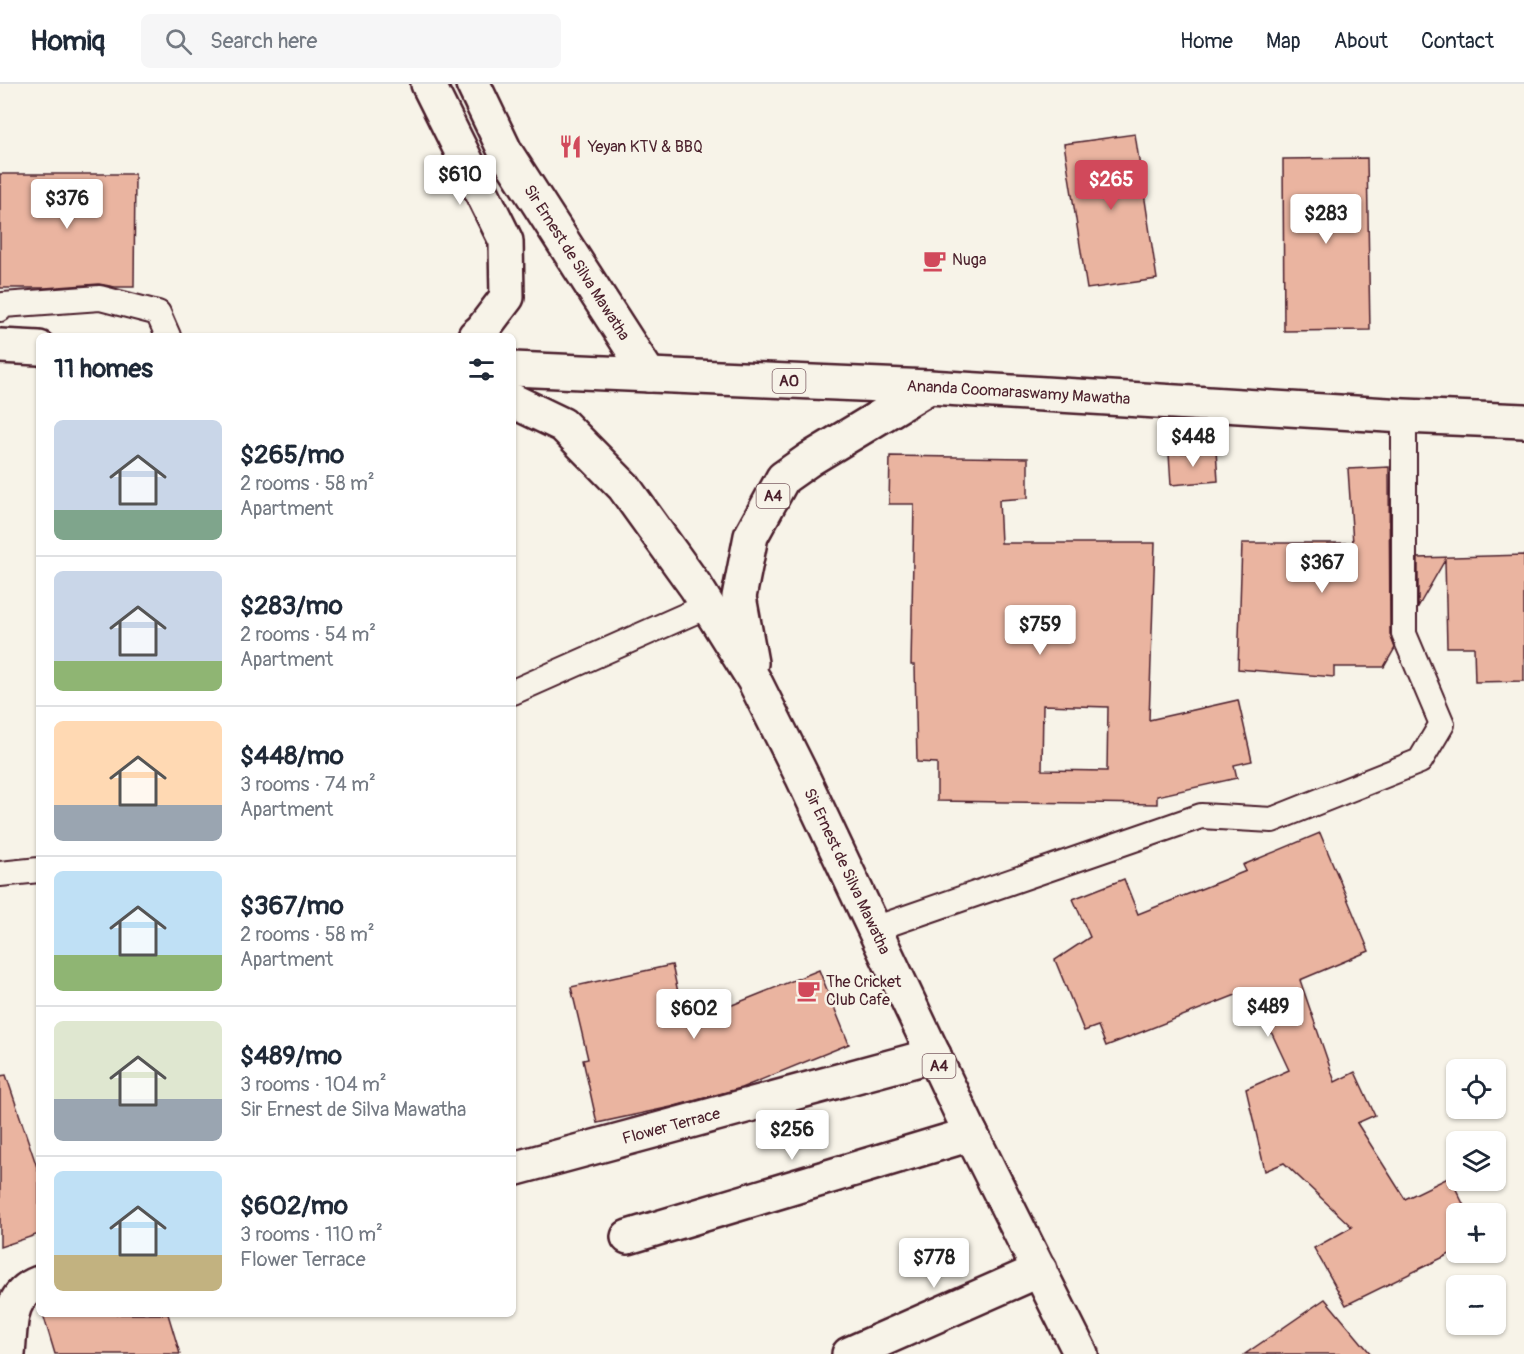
<!DOCTYPE html>
<meta charset="utf-8">
<style>
:root{--surface:#fff;--page:#f6f6f7;--text:#1f2937;--muted:#747a83;--line:#e0e1e3;--accent:#d1495b}
body{margin:0;font-family:Pangolin,sans-serif;background:var(--page);color:var(--text);height:100vh;display:flex;flex-direction:column;font-size:22px;white-space:nowrap}
*{box-sizing:border-box;margin:0}
p{font-size:20px;color:var(--muted)}
.icon{flex:none;width:33px;height:33px;fill:none;stroke:currentColor;stroke-width:2;stroke-linecap:round;stroke-linejoin:round}
.map{position:relative;flex:1;overflow:hidden}
.panel{position:absolute;left:36px;top:249px;width:480px;height:984px;display:flex;flex-direction:column;background:var(--surface);border-radius:9px;box-shadow:0 2px 4px #0004}
.panel>*{flex:none}
.fabs{position:absolute;left:1446px;top:975px;display:grid;gap:12px}
.fabs a{display:grid;place-items:center;width:60px;height:60px;border-radius:9px;background:var(--surface);box-shadow:0 2px 4px #0004;font-size:30px}
.price{position:absolute;translate:-50% -51px;padding:0 14px;border-radius:6px;background:#fff;color:#222;font-size:20px;line-height:39px;filter:drop-shadow(0 2px 3px #0008)}
.price::after{content:'';position:absolute;left:50%;top:36px;width:18px;height:14px;margin-left:-9px;background:inherit;clip-path:polygon(0 0,100% 0,50% 100%)}
.price.selected{background:var(--accent);color:#fff}
ul{padding:0;list-style:none}
li{display:flex;align-items:center;gap:18px;height:150px;padding:0 18px}
li+li{border-top:2px solid var(--line)}
li span{display:grid;place-items:center;flex:none;width:168px;height:120px;border-radius:9px;color:#555}
li>.icon{margin-inline-start:auto}
span .icon{width:72px;height:72px;fill:#fffc;stroke-width:1}
li b{font-size:26px}
h2{display:flex;justify-content:space-between;align-items:center;height:72px;padding:0 18px;font-size:26px}
header{display:flex;align-items:center;gap:36px;box-sizing:border-box;height:84px;padding:0 30px;background:var(--surface);border-bottom:2px solid var(--line)}
header strong{font-size:28px}
nav{display:flex;gap:33px;margin-inline-start:auto;font-size:21px}
.search{width:420px;height:54px;background:var(--page);display:flex;align-items:center;gap:15px;box-sizing:border-box;padding:0 21px;border-radius:9px;color:var(--muted);font-size:22px}
.map>svg:first-child{display:block}
.building{fill:#eab4a0;stroke:#4a1f2b;stroke-width:1.5;fill-rule:evenodd}
.lines{fill:none;stroke-linecap:round;stroke-linejoin:round}
.service-casing{stroke:#4a1f2b;stroke-width:28}
.minor-casing{stroke:#4a1f2b;stroke-width:38}
.tertiary-casing{stroke:#4a1f2b;stroke-width:38}
.secondary-casing{stroke:#4a1f2b;stroke-width:38}
.trunk-casing{stroke:#4a1f2b;stroke-width:38}
.service{stroke:#f7f3e8;stroke-width:24}
.minor{stroke:#f7f3e8;stroke-width:33}
.tertiary{stroke:#f7f3e8;stroke-width:33}
.secondary{stroke:#f7f3e8;stroke-width:33}
.trunk{stroke:#f7f3e8;stroke-width:33}
.labels{text-anchor:middle;dominant-baseline:central;stroke-width:5;stroke-linejoin:round;paint-order:stroke}
.shield{fill:#f7f3e8;stroke:#7e5f64;stroke-width:1.5}
.shield-label{font-size:15px;font-weight:bold;fill:#4a1f2b}
.poi-label{font-size:16px;fill:#4a1f2b;stroke:#f7f3e8;text-anchor:start}
.street-label{font-size:16px;fill:#4a1f2b;stroke:#f7f3e8}
</style>
<header>
<strong>Homiq</strong>
<div class="search"><svg class="icon" aria-label="search" viewBox="0 0 24 24"><circle cx="10" cy="10" r="6"/><path d="M15 15l6 6"/></svg>Search here</div>
<nav><a>Home</a><a>Map</a><a>About</a><a>Contact</a></nav>
</header>
<div class="map">
<svg width="1524" height="1270" viewBox="0 0 1524 1270">
<rect width="100%" height="100%" fill="#f7f3e8"/>
<filter id="ink" filterUnits="userSpaceOnUse"><feTurbulence type="fractalNoise" baseFrequency=".0167" numOctaves="2"/><feDisplacementMap in="SourceGraphic" scale="12" xChannelSelector="R" yChannelSelector="G"/><feConvolveMatrix kernelMatrix="1 2 1 2 8 2 1 2 1" color-interpolation-filters="sRGB"/></filter>
<g filter="url(#ink)">
<g class="building">
<path d="M1135 50 1157 195 1087 205 1064 60Z"/>
<path d="M1367 74 1370 246 1284 247 1283 75Z"/>
<path d="M0 90H135L134 203H115L99 200 45 204H0Z"/>
<path d="M1216 366 1218 397 1171 401 1169 370Z"/>
<path d="M890 372 1028 374V414L999 416 1001 459H1155L1149 636 1238 616 1252 677 1234 681 1237 694 1157 712V720L937 717V679L917 678 915 581H911L914 420H889ZM1043 621 1108 623 1107 687 1042 686Z"/>
<path d="M1389 383 1390 550 1395 564 1384 583H1334V593L1238 585 1242 459H1353L1348 385Z"/>
<path d="M1524 471V597L1475 598 1474 563H1447L1445 476 1418 523V474Z"/>
<path d="M1320 749 1369 867 1300 896 1335 998 1355 988 1375 1031 1357 1039 1405 1115 1450 1093 1468 1130H1456V1167L1346 1221 1314 1164 1352 1143 1284 1079 1265 1087 1246 1005 1289 986 1251 905 1106 962 1098 942 1084 947 1055 876 1090 853 1073 815 1124 795 1138 830 1246 787 1243 781Z"/>
<path d="M672 881 685 940 819 886 849 960 741 1004 671 1023 597 1039 583 976 588 975 571 903Z"/>
<path d="M6 991 39 1089V1150L0 1163V992Z"/>
<path d="M1325 1215 1371 1270H1245Z"/>
<path d="M43 1230H168L180 1270H55Z"/>
</g>
<g class="lines">
<defs>
<g id="service">
<path d="M0 225 3 221 100 214 158 229 168 252"/>
<path d="M513 608 707 522"/>
<path d="M0 790 39 786"/>
<path d="M874 845 1201 732 1272 736 1420 677 1442 640 1404 550V332"/>
</g>
<g id="minor">
<path d="M628 1153 971 1050"/>
<path d="M849 1270 1040 1186"/>
</g>
<g id="tertiary">
<path id="s1" d="M513 1085 934 971"/>
<path d="M8 1270C11 1241 7 1211 39 1199"/>
</g>
<path id="secondary" d="M428 0 506 157 507 213 482 246 475 252"/>
<g id="trunk">
<path id="s2" d="M473 0 506 69 649 291"/>
<path d="M0 262 39 264"/>
<path id="s3" d="M513 285 929 303 1404 332 1524 337"/>
<path id="s4" d="M513 317 563 341 624 403 696 503 754 596 802 692 971 1050 1081 1270"/>
<path d="M751 579 739 513 751 452 783 394 810 375 929 303"/>
</g>
</defs>
<use href="#service" class="service-casing"/>
<use href="#minor" class="minor-casing"/>
<use href="#tertiary" class="tertiary-casing"/>
<use href="#secondary" class="secondary-casing"/>
<use href="#trunk" class="trunk-casing"/>
<use href="#service" class="service"/>
<use href="#minor" class="minor"/>
<use href="#tertiary" class="tertiary"/>
<use href="#secondary" class="secondary"/>
<use href="#trunk" class="trunk"/>
</g>
</g>
<defs>
<symbol id="restaurant-bare" viewBox="-9 -9 18 18"><path d="M-5-6h1v4h1v-4h1v4h1v-4h1v5L-1.5 .5V6h-2V.5L-5-1ZM5-6V6H3V1.5H1.5Q1.5-4 5-6Z" fill="#d1495b" stroke="#f7f3e8" stroke-width="2.5" paint-order="stroke"/></symbol>
<symbol id="cafe-bare" viewBox="-9 -9 18 18"><path d="M-5.5-4.5H6V0H3Q3 3.5 0 3.5H-2.5Q-5.5 3.5-5.5 0ZM3-3.2v2h1.7v-2ZM-6 4.5H4V6H-6Z" fill="#d1495b" stroke="#f7f3e8" stroke-width="2.5" paint-order="stroke"/></symbol>
</defs>
<g fill-rule="evenodd">
<use href="#restaurant-bare" x="554" y="46" width="33" height="33"/>
<use href="#cafe-bare" x="918" y="160" width="33" height="33"/>
<use href="#cafe-bare" x="792" y="890" width="33" height="33"/>
</g>
<g class="labels">
<g class="shield">
<rect x="772.5" y="285" width="33" height="24" rx="4.5"/>
<rect x="756.5" y="400" width="33" height="24" rx="4.5"/>
<rect x="922.5" y="970" width="33" height="24" rx="4.5"/>
</g>
<g class="shield-label">
<text x="789" y="297">A0</text>
<text x="773" y="412">A4</text>
<text x="939" y="982">A4</text>
</g>
<g class="poi-label">
<text x="588" y="63">Yeyan KTV &amp; BBQ</text>
<text x="952" y="176">Nuga</text>
<text x="826" y="898">The Cricket<tspan x="826" dy="18">Club Cafe</tspan></text>
</g>
<g class="street-label">
<text stroke="none"><textPath href="#s2" startOffset="207">Sir Ernest de Silva Mawatha</textPath></text>
<text stroke="none"><textPath href="#s3" startOffset="506">Ananda Coomaraswamy Mawatha</textPath></text>
<text stroke="none"><textPath href="#s4" startOffset="588">Sir Ernest de Silva Mawatha</textPath></text>
<text stroke="none"><textPath href="#s1" startOffset="164">Flower Terrace</textPath></text>
</g>
</g>
</svg>
<div class="fabs">
<a><svg class="icon" aria-label="locate" viewBox="0 0 24 24"><circle cx="12" cy="12" r="6"/><path d="M12 2v4M12 18v4M2 12h4M18 12h4"/></svg></a>
<a><svg class="icon" aria-label="layers" viewBox="0 0 24 24"><path d="M12 4l9 5-9 5-9-5zM3 14l9 5 9-5"/></svg></a>
<a>+</a>
<a>−</a>
</div>
<b class="price" style="left:460px;top:122px">$610</b>
<b class="price selected" style="left:1111px;top:127px">$265</b>
<b class="price" style="left:67px;top:146px">$376</b>
<b class="price" style="left:1326px;top:161px">$283</b>
<b class="price" style="left:1193px;top:384px">$448</b>
<b class="price" style="left:1322px;top:510px">$367</b>
<b class="price" style="left:1040px;top:572px">$759</b>
<b class="price" style="left:1268px;top:954px">$489</b>
<b class="price" style="left:694px;top:956px">$602</b>
<b class="price" style="left:792px;top:1077px">$256</b>
<b class="price" style="left:934px;top:1205px">$778</b>
<section class="panel">
<h2>11 homes<svg class="icon" aria-label="filters" viewBox="0 0 24 24"><path d="M4 7h16M4 17h16"/><circle cx="9" cy="7" r="2"/><circle cx="15" cy="17" r="2"/></svg></h2>
<ul>
<li><span style="background:linear-gradient(#c9d6e8 75%,#7fa58c 0)"><svg class="icon" aria-label="home" viewBox="0 0 24 24"><path d="M3 11l9-7 9 7M6 9v11h12V9"/></svg></span><div><b>$265/mo</b><p>2 rooms · 58 m²</p><p>Apartment</p></div></li>
<li><span style="background:linear-gradient(#c9d6e8 75%,#8fb573 0)"><svg class="icon" aria-label="home" viewBox="0 0 24 24"><path d="M3 11l9-7 9 7M6 9v11h12V9"/></svg></span><div><b>$283/mo</b><p>2 rooms · 54 m²</p><p>Apartment</p></div></li>
<li><span style="background:linear-gradient(#ffd9b3 70%,#9aa5b1 0)"><svg class="icon" aria-label="home" viewBox="0 0 24 24"><path d="M3 11l9-7 9 7M6 9v11h12V9"/></svg></span><div><b>$448/mo</b><p>3 rooms · 74 m²</p><p>Apartment</p></div></li>
<li><span style="background:linear-gradient(#bfe0f5 70%,#8fb573 0)"><svg class="icon" aria-label="home" viewBox="0 0 24 24"><path d="M3 11l9-7 9 7M6 9v11h12V9"/></svg></span><div><b>$367/mo</b><p>2 rooms · 58 m²</p><p>Apartment</p></div></li>
<li><span style="background:linear-gradient(#dfe7d0 65%,#9aa5b1 0)"><svg class="icon" aria-label="home" viewBox="0 0 24 24"><path d="M3 11l9-7 9 7M6 9v11h12V9"/></svg></span><div><b>$489/mo</b><p>3 rooms · 104 m²</p><p>Sir Ernest de Silva Mawatha</p></div></li>
<li><span style="background:linear-gradient(#bfe0f5 70%,#c2b280 0)"><svg class="icon" aria-label="home" viewBox="0 0 24 24"><path d="M3 11l9-7 9 7M6 9v11h12V9"/></svg></span><div><b>$602/mo</b><p>3 rooms · 110 m²</p><p>Flower Terrace</p></div></li>
</ul>
</section>
</div>
